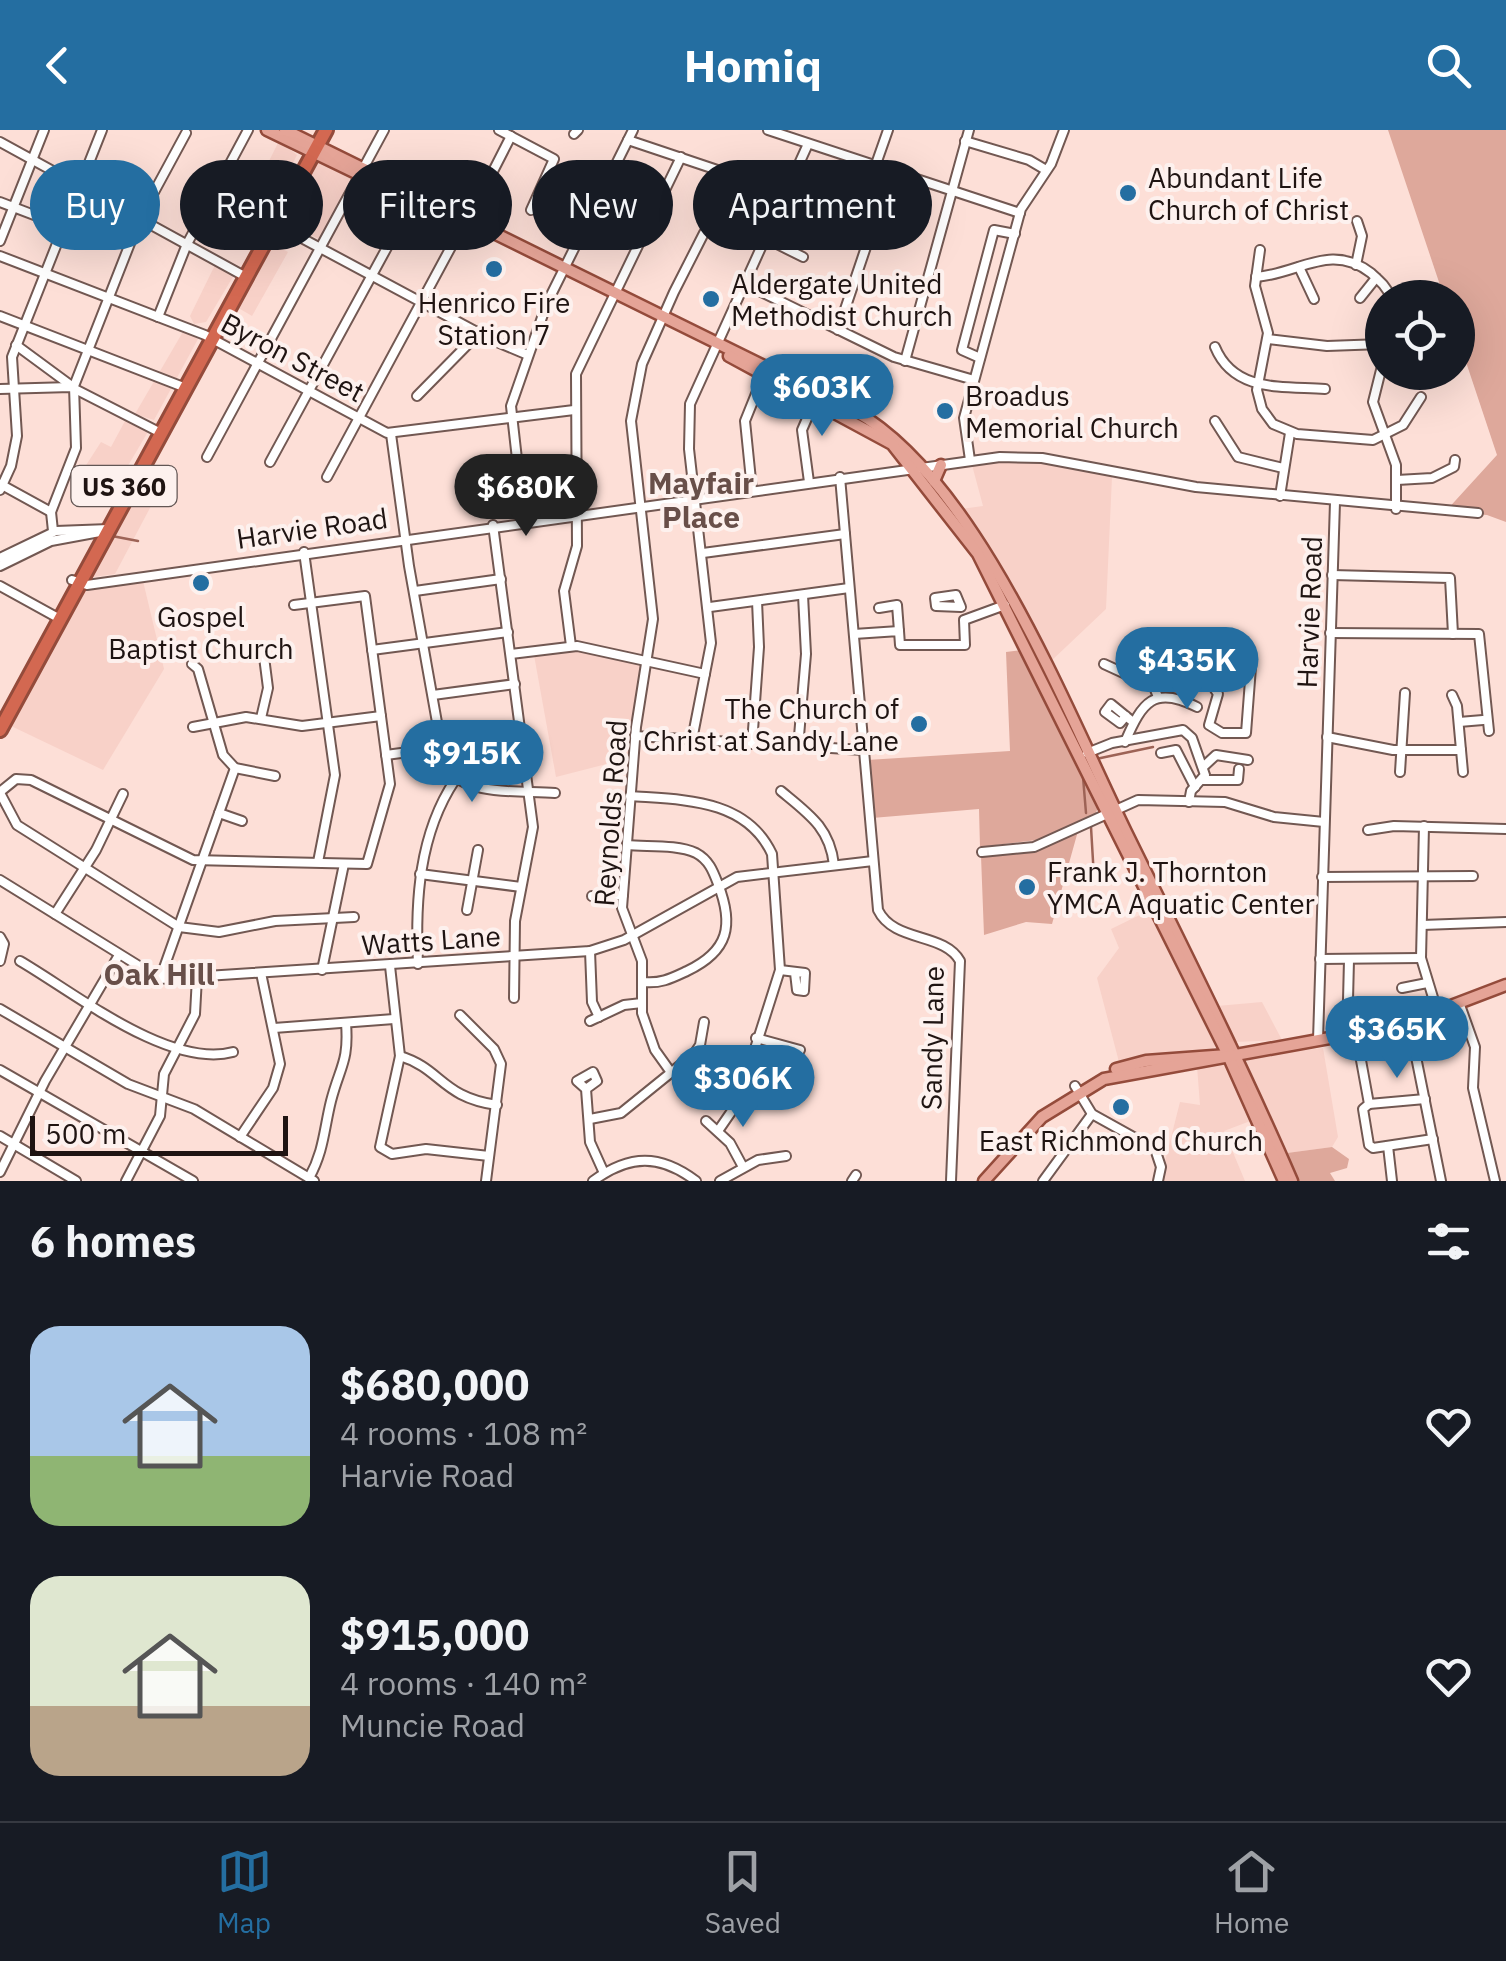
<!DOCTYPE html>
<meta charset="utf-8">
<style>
:root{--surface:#171b24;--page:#20242c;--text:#f1f3f6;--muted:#9ea1a6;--line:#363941;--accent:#246ea1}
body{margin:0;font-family:"IBM Plex Sans",sans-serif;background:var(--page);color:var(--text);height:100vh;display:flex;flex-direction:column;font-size:38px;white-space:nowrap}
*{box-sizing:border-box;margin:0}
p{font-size:32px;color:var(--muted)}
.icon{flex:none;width:55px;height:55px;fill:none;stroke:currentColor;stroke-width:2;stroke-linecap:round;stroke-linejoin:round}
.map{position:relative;height:1051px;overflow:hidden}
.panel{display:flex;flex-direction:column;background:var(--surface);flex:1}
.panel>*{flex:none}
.hud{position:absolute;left:30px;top:30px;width:1000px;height:90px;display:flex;gap:20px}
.controls{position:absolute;left:1365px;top:150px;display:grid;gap:20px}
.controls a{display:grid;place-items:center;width:110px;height:110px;border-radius:50%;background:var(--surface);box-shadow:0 10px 40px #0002;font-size:50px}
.scale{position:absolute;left:30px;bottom:25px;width:258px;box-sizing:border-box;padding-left:10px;border:5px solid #1f1412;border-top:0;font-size:28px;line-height:35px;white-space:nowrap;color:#1f1412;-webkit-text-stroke:8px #fdf1ee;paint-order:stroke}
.price{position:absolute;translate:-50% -85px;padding:0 22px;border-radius:35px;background:var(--accent);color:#fff;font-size:32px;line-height:65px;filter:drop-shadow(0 2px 5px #0008)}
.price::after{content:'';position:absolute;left:50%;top:60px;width:30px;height:22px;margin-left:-15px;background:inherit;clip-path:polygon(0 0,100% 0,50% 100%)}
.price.on{background:#222;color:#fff}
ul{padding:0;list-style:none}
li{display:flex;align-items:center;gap:30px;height:250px;padding:0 30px}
li span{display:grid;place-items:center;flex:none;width:280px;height:200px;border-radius:30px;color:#555}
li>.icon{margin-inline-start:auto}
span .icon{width:120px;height:120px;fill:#fffc;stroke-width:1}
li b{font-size:42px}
h2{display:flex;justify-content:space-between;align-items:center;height:120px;padding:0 30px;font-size:42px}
.tag{padding:0 35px;border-radius:45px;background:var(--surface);box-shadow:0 10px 40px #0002;font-size:35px;line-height:90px}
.tag.on{background:var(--accent);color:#fff}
header{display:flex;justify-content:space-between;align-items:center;height:130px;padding:0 30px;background:var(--accent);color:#fff;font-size:45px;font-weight:700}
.tabs{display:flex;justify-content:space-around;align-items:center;height:140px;border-top:2px solid var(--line);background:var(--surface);font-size:28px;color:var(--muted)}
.tabs a{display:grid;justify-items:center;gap:5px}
.tabs .on{color:var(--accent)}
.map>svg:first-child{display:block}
.built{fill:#f8d1c8}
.green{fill:#dea89b}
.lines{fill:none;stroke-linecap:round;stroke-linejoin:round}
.stream{stroke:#9d6356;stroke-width:2.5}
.minor-casing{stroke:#725852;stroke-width:12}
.major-casing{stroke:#944b3b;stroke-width:15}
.highway-casing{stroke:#944b3b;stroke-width:18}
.minor{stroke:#fff;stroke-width:8}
.major{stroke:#e5a497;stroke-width:10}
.highway{stroke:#d36851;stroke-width:12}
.poi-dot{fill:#246ea1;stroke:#fdf1ee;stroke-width:4}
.labels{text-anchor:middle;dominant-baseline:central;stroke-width:8;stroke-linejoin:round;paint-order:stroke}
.shield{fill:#fdf1ee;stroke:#625654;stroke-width:2.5}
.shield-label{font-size:25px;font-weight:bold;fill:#1f1412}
.poi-label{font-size:28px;fill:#1f1412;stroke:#fdf1ee;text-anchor:start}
.street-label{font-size:28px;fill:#1f1412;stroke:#fdf1ee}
.neighbourhood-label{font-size:30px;font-weight:bold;fill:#684f49;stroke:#fdf1ee}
</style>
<header><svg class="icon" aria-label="back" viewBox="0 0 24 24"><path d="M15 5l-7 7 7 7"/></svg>Homiq<svg class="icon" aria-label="search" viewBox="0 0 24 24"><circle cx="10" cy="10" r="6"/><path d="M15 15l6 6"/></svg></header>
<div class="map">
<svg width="1506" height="1051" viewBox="0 0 1506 1051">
<rect width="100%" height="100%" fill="#fddfd7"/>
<g class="built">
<path d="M279 11 297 25 277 64 258 53Z"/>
<path d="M320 30 351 47 319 109 282 90 314 31Z"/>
<path d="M269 112 288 122 252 186 235 176Z"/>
<path d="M216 133 234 145 206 192 194 194 190 186Z"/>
<path d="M184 200 198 209 154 290 135 284Z"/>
<path d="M125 291 149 300 116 356 83 340 101 312 111 317Z"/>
<path d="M1030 331 1112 347 1106 479 1048 534 1006 447 961 379 983 376 972 335Z"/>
<path d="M132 366 151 376 115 444 93 447 91 440Z"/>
<path d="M143 451 164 539 103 640 9 595 81 461Z"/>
<path d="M573 518 646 534 630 628 556 647 534 525Z"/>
<path d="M1148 781 1218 913 1211 921 1119 932 1097 848 1119 818 1111 799Z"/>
<path d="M1262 872 1282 910 1234 912 1217 876Z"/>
<path d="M1323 918 1338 1007 1332 1017 1287 1023 1246 932 1255 926Z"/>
<path d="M1227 932 1253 990 1224 1001 1245 1051H1160L1180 972 1200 975 1197 936Z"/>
</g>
<g class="green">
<path d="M1388 0H1506V392L1487 385 1445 382 1497 325 1458 208V168L1444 167Z"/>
<path d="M1023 520 1098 677 1096 683 1037 710 980 717 979 679 872 688 867 630 1010 621 1006 522Z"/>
<path d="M1078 701 1052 794 1026 792 984 805 981 726 1034 720Z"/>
<path d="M1332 1017 1349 1029 1347 1038 1330 1043 1335 1051H1298L1287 1023Z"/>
</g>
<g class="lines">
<g class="stream">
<path d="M112 406 138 411"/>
<path d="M1096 629 1153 617"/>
<path d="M1083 647 1086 683"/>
<path d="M1091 697 1094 748"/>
</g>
<defs>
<g id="minor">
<path d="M499 0 554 29 531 80"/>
<path d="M768 0 1020 83"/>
<path d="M574 4 578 0"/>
<path d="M628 10 789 64 858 98 866 117 838 200"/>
<path d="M965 11 1029 30 1046 40"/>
<path d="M0 12 246 147"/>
<path d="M875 37 888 0"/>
<path d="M485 57 511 6"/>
<path d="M0 72 63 96"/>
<path d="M268 90 490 209 528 225"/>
<path d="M767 109 803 127"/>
<path d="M0 111 44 0"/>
<path d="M1260 120 1255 156 1268 203 1257 260 1262 279 1273 294 1297 304 1373 310 1403 295 1421 267"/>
<path d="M0 126 205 205 387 303 574 280"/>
<path d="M1356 135 1362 106 1357 91"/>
<path d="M1299 137 1314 169"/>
<path d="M1256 147C1299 144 1330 112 1371 143 1380 151 1387 157 1391 168"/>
<path d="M745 154 894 227 974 250"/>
<path d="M1360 168 1376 148"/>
<path d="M1409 168 1417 165"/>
<path d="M0 186 186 258"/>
<path d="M158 187 187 114 248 0"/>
<path d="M1268 209 1327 216 1382 214"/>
<path d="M16 215 73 257"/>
<path d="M1215 217C1234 263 1283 256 1325 259"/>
<path d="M980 228 962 220 994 100 1015 104"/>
<path d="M905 231 969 0"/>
<path d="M1382 236 1373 272 1396 335V379"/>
<path d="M0 259 71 257 161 303"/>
<path d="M417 266 479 203"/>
<path d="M1215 291 1238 327 1283 338"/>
<path d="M391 304 409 436 445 637C466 667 522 660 555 663"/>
<path d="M207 327 384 0"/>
<path d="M970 330 964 288 1021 79 1051 34 1064 0"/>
<path d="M270 332 414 68"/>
<path d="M327 347 465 91"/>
<path d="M840 347 878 780C894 813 944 802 960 831L951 1051"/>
<path d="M1397 350 1432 348 1454 337 1455 330"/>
<path d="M809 352 802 300 815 270"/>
<path d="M0 354 51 382"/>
<path d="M0 360 11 336 17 306 12 227 102 0"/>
<path d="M752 360 745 291 764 244"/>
<path d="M1280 366 1290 303"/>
<path d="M524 391 511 276 547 173 633 0"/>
<path d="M493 395 533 697 515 791 514 868"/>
<path d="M53 401 51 382 76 318 74 256 140 88 186 3"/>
<path d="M304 422 335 645 318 732"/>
<path d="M703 423 845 404"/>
<path d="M0 428 56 401 109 399"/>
<path d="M0 436 51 411 105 401"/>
<path d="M1332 445 1450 448 1453 504"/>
<path d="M72 450 87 455 1000 327 1042 328 1196 357 1478 383"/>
<path d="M0 456 60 489"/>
<path d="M415 461 501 449"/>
<path d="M956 465 961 477 936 476 935 468Z"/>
<path d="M710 477 849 458"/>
<path d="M879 478 897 475 899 501"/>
<path d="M1330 503 1479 504 1489 601"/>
<path d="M854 504 899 501 900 515H965L964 490 1005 475"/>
<path d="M571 516 564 461 577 416 576 244 681 27"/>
<path d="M372 520 508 502"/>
<path d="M247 523 258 522 264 527 268 558 261 588"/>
<path d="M511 524 577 516 705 544"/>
<path d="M1220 532 1251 537 1246 603H1222L1209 595 1218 564 1208 549Z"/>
<path d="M192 534 198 539 223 625 235 638 275 646"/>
<path d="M1104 534 1154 557 1158 567"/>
<path d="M433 565 515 554"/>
<path d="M1452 565 1457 576 1463 642"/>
<path d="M1126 586 1120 593 1105 582 1111 574 1133 592"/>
<path d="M1459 592 1483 590"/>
<path d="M193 597 246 587 302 596 381 586"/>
<path d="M635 606 863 620"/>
<path d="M1327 607 1393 620H1461"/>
<path d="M692 610 711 513 689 319 690 274 808 14"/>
<path d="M1125 612C1142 572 1154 555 1197 577"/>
<path d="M752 614 759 517 757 471"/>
<path d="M798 618 806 524 803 465"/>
<path d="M1087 623 1112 613 1183 600 1192 608 1205 645 1191 661 1189 672"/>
<path d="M1161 623 1176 620 1195 657"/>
<path d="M386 625 521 607"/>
<path d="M1203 637 1216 625 1248 630"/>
<path d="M1400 642 1405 563"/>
<path d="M1203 650H1238L1239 639"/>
<path d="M781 661C809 684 830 698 834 735"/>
<path d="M0 662 16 649 31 650 193 730 367 734 390 654 365 466 294 475"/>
<path d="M0 663 17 695 179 797 219 802 275 791 354 787"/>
<path d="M630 666C682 670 746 668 772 724L780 840 738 972 718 1001"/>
<path d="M219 683 242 691"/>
<path d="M1424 696 1421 828 1438 884"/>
<path d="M1368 700 1394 696 1506 699"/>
<path d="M627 715C647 717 677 714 696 723 709 730 713 741 718 754 734 795 729 821 687 841 672 848 661 854 643 852"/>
<path d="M982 722 1034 717 1138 670 1225 672 1274 687 1324 692"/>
<path d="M420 744 521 757"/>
<path d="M1322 747 1473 746"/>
<path d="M0 750 160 849 590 821 624 810 737 747 873 731"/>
<path d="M592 766 623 765"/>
<path d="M467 780 478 720"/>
<path d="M55 784 96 720 123 664"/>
<path d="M1422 795 1506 792"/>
<path d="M0 807 4 814 0 831"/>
<path d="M590 821 592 872 599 887"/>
<path d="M1320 829 1421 828"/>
<path d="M20 831C75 863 169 939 233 922"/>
<path d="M418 834C415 771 419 704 455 650"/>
<path d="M390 836 400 926 380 1017 392 1024 426 1019 489 1026"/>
<path d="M322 840 344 734"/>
<path d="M780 840 805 843 804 861 797 860 795 843"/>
<path d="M160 849 235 638"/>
<path d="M1402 858 1427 853"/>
<path d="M1348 870 1349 830"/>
<path d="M1460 875 1475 917 1473 958 1495 1051"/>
<path d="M0 879 128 954 194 979 314 1051"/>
<path d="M460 885 494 919 501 934 486 1051"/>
<path d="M590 891 624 875 642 873"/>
<path d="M1409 892 1441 1051"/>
<path d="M274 898 394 889"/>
<path d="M1356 903 1369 974 1363 979 1369 1015 1373 1018 1433 1009"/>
<path d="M756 908 800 920"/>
<path d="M1318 910 1335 372"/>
<path d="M400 926C442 939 441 967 497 975"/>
<path d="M0 940 193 1051"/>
<path d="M670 941 655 920 642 883V831L622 778 636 597 653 489 631 291 642 234 674 162 704 103 722 93"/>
<path d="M1075 956 1092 984 1155 1019 1161 1037 1158 1051"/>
<path d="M742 958 783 969"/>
<path d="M586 959 597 951 593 942 577 951 586 959 590 1012 604 1043"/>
<path d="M1369 974 1425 969"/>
<path d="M590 989 621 983 694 924 700 915 704 892"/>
<path d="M706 991 730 1013 743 1037"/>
<path d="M0 1006 76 1051"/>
<path d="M240 1007 273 958 280 934 261 843"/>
<path d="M1388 1016 1392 1051"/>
<path d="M0 1042 45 951 119 825"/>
<path d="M309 1048C324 1021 324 999 331 971 340 936 349 932 346 893"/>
<path d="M126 1051 160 986 164 944 195 884 197 847"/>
<path d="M593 1051C630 1024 660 1024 696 1051"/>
<path d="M720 1051 758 1030 786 1026"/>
<path d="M852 1051 856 1045"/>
<path d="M1043 1051 1092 984"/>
</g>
<g id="major">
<path d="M267 0 466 96"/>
<path d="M285 0 855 281C977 350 1065 577 1126 702 1183 818 1241 933 1292 1051"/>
<path d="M729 226 892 314 978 424 1226 921 1284 1051"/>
<path d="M934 351 941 335"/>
<path d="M1116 939 1146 931 1227 925"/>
<path d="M984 1051 1042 987 1104 949 1401 895 1506 855"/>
</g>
<path id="highway" d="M0 600 326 0"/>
</defs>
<use href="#minor" class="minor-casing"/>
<use href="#major" class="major-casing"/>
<use href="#highway" class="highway-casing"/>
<use href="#minor" class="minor"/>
<use href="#major" class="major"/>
<use href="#highway" class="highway"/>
</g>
<g class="poi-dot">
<circle cx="1128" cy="63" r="10"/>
<circle cx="494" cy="139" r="10"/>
<circle cx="711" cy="169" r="10"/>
<circle cx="945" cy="281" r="10"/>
<circle cx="201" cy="453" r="10"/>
<circle cx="919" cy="594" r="10"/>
<circle cx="1027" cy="757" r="10"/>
<circle cx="1121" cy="977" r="10"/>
</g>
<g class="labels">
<rect class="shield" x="71.5" y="336" width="105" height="40" rx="8"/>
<g class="shield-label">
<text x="124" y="356">US 360</text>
</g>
<g class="poi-label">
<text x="1148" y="47">Abundant Life<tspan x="1148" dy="32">Church of Christ</tspan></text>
<text x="731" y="153">Aldergate United<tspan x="731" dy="32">Methodist Church</tspan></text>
<text x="494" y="172" text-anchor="middle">Henrico Fire<tspan x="494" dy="32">Station 7</tspan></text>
<text x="965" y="265">Broadus<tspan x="965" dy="32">Memorial Church</tspan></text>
<text x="201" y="486" text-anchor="middle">Gospel<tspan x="201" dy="32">Baptist Church</tspan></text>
<text x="899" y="578" text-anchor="end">The Church of<tspan x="899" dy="32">Christ at Sandy Lane</tspan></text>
<text x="1047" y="741">Frank J. Thornton<tspan x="1047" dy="32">YMCA Aquatic Center</tspan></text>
<text x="1121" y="1010" text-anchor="middle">East Richmond Church</text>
</g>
<g class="street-label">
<text transform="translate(293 227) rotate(28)">Byron Street</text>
<text transform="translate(312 398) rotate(-8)">Harvie Road</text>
<text transform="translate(1309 482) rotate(-88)">Harvie Road</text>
<text transform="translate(610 683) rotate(-86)">Reynolds Road</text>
<text transform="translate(431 810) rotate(-4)">Watts Lane</text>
<text transform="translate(932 908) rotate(-89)">Sandy Lane</text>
</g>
<g class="neighbourhood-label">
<text x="701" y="352">Mayfair<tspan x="701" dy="34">Place</tspan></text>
<text x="159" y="843">Oak Hill</text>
</g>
</g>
</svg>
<div class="controls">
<a><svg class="icon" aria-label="locate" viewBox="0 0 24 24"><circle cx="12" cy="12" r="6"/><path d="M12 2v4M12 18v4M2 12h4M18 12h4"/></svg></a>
</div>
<div class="scale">500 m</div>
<b class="price" style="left:822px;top:309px">$603K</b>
<b class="price on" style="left:526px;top:409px">$680K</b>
<b class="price" style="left:1187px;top:582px">$435K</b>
<b class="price" style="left:472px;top:675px">$915K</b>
<b class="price" style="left:1397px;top:951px">$365K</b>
<b class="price" style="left:743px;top:1000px">$306K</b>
<div class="hud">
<a class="tag on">Buy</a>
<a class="tag">Rent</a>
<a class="tag">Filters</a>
<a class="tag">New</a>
<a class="tag">Apartment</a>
</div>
</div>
<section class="panel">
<h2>6 homes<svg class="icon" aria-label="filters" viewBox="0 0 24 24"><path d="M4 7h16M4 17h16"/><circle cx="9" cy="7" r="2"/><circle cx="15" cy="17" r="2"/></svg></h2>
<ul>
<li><span style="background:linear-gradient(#a9c7e8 65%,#8fb573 0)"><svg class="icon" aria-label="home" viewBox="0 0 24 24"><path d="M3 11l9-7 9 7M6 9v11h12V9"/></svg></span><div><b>$680,000</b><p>4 rooms · 108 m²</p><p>Harvie Road</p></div><svg class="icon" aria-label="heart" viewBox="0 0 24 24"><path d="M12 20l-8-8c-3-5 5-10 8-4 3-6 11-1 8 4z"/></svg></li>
<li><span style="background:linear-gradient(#dfe7d0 65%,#b9a48a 0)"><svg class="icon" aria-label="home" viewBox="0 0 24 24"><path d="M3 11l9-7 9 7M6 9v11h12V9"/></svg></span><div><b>$915,000</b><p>4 rooms · 140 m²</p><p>Muncie Road</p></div><svg class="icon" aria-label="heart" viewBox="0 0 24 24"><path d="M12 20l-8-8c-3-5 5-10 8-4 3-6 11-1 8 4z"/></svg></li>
</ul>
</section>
<nav class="tabs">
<a class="on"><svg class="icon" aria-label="map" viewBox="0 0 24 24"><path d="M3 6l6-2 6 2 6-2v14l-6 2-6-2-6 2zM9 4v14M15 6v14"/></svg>Map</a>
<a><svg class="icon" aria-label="saved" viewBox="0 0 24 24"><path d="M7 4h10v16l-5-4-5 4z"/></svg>Saved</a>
<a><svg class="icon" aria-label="home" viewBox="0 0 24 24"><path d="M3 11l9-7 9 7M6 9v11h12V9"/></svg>Home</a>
</nav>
